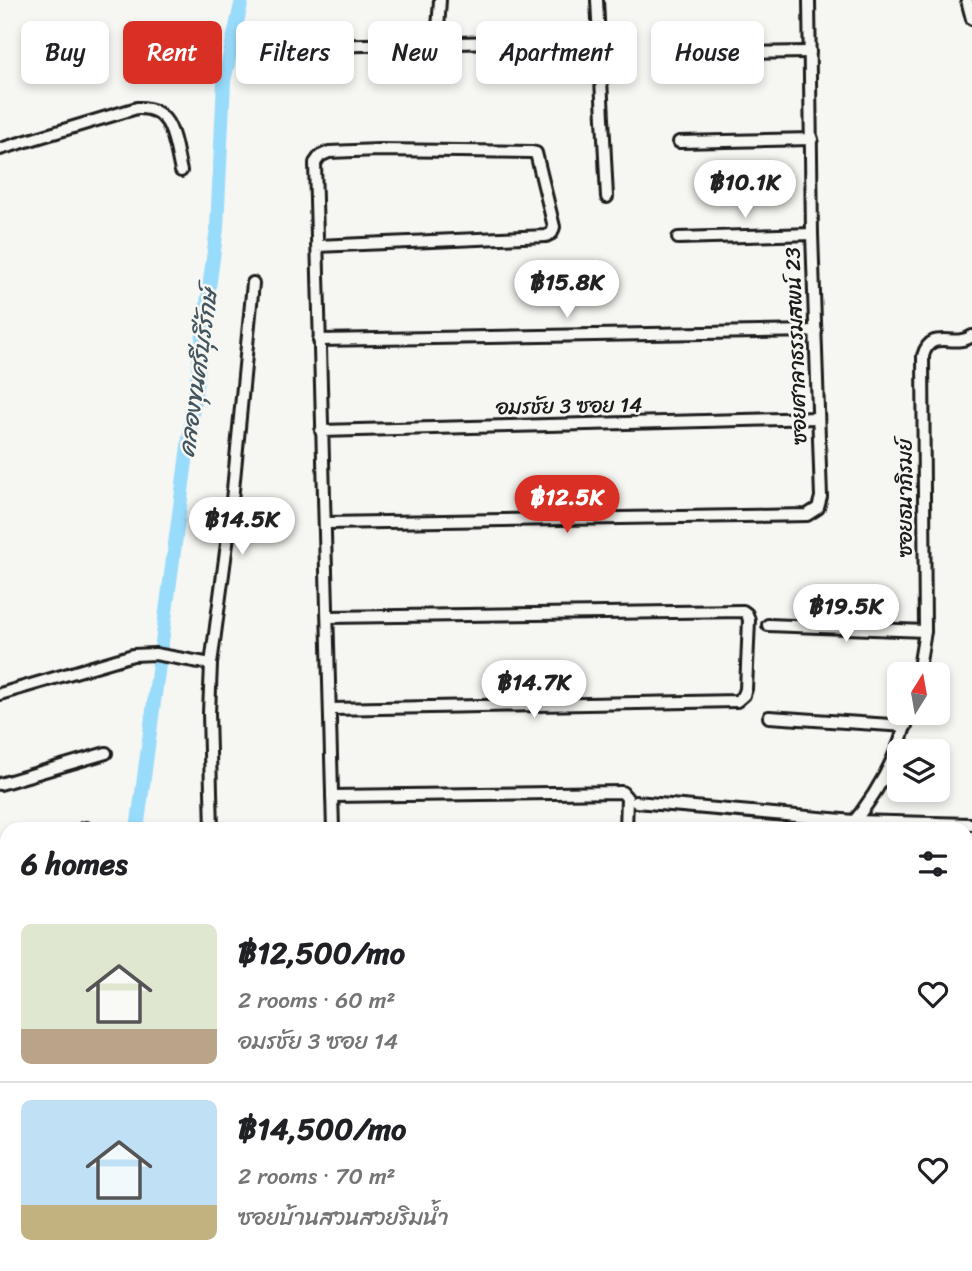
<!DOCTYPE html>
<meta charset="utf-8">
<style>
:root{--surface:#fff;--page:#f6f6f6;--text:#202124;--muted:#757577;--line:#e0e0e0;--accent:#d93025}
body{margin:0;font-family:Sriracha,"Playpen Sans Thai",sans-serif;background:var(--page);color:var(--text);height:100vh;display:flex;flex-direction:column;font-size:26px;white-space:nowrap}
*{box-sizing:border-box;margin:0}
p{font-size:23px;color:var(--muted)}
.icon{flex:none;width:38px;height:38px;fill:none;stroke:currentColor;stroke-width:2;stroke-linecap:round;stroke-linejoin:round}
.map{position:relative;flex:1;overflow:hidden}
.panel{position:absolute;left:0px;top:822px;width:973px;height:450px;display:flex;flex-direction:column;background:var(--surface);border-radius:21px 21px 0 0;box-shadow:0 4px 10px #0003}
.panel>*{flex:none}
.hud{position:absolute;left:21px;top:21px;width:931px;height:63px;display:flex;gap:14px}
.needle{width:46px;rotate:11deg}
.controls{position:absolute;left:887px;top:662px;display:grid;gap:14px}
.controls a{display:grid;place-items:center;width:63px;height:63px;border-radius:10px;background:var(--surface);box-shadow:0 4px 10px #0003;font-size:35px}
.price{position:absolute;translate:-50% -60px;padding:0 16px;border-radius:24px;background:#fff;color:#222;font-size:23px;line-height:46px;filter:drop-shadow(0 2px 4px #0008)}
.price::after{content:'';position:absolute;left:50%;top:42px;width:21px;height:16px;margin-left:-10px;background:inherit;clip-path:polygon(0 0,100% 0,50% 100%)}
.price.current{background:var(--accent);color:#fff}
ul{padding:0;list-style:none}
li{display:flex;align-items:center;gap:21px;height:175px;padding:0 21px}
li+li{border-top:2px solid var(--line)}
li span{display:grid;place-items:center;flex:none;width:196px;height:140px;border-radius:10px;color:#555}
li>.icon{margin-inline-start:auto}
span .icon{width:84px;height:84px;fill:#fffc;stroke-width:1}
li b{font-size:30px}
h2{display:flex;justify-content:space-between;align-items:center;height:84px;padding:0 21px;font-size:30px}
.chip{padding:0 24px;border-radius:10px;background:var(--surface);box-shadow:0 4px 10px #0003;font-size:24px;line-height:63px}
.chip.current{background:var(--accent);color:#fff}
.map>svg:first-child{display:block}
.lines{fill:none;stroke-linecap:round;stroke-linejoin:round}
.canal{stroke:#99dbfb;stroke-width:14}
.street-casing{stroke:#1c1c1c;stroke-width:16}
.street{stroke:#f6f6f2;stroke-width:10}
.labels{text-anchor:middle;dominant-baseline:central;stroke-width:5;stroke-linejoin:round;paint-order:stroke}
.street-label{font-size:21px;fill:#1c1c1c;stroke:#f6f6f2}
.water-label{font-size:23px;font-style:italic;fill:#42555f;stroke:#f6f6f2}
</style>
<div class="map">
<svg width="972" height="1271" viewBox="0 0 972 1271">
<rect width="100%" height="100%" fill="#f6f6f2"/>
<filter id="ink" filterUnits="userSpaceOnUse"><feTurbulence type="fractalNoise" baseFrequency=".0143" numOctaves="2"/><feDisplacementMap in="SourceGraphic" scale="14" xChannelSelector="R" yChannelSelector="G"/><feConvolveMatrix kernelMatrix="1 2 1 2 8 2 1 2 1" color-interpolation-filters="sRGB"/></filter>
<g filter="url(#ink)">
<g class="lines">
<g class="canal">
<path d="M137 830 217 228 224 81 242 0"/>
<path d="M966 1181 972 1180"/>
<path d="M85 1271 86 1265"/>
<path d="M180 1271 218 1265"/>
</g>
<defs>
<g id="street">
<path d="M597 0 607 197"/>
<path d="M967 0 972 19"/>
<path d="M437 43 440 0"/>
<path d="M274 47 501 42"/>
<path d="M668 54 810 52"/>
<path d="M679 142 812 139"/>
<path d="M0 149 137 108C174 106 174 143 181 171"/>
<path d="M678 238 812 234"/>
<path d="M317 246 546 236 552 233 554 227 536 153 531 152 379 150 329 152 320 156 315 163C320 385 328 607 333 830"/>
<path d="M319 340 816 331"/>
<path d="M321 431 817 418"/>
<path d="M326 523 807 515 818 508 821 497 812 234 809 0"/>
<path d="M329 617 743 611 747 614 749 620 746 689 744 695 737 701 331 709"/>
<path d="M768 625 925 631"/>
<path d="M918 674 925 631 923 356C931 327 954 349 972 336"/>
<path d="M0 694 133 655 155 654 211 664"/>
<path d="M769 717 906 726"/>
<path d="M0 784 106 753"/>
<path d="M332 796 622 792 627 798 626 830"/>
<path d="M636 802 854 821 971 824"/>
<path d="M81 830 86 828"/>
<path d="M212 830 209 713 211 664 230 521 253 283"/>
<path d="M847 830C877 795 898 757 909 712"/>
<path d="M0 855 7 853"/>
<path d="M0 993 7 992"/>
<path d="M0 1077 7 1076"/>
<path d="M0 1163 7 1162"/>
<path d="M689 1265 690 1271"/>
<path d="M0 1267 1 1271"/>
<path d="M157 1267 168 1265"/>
<path d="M297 1271 330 1265"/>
</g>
</defs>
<use href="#street" class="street-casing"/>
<use href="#street" class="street"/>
</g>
</g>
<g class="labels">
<g class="street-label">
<text transform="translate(796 346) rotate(-92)">ซอยศาลาธรรมสพน์ 23</text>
<text transform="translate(569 406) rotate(-1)">อมรชัย 3 ซอย 14</text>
<text transform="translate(905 498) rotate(-90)">ซอยธนาภิรมย์</text>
</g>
<g class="water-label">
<text transform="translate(198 373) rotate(-82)">คลองขุนศรีบุรีรักษ์</text>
</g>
</g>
</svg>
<div class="controls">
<a><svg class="needle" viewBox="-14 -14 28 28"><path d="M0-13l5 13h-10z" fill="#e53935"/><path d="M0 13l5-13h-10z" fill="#757577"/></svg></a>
<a><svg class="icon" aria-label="layers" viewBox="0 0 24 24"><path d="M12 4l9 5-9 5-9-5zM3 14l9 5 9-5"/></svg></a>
</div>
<b class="price" style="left:745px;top:220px">฿10.1K</b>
<b class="price" style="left:567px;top:320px">฿15.8K</b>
<b class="price current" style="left:567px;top:535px">฿12.5K</b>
<b class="price" style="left:242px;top:557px">฿14.5K</b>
<b class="price" style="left:846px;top:644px">฿19.5K</b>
<b class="price" style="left:534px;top:720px">฿14.7K</b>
<div class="hud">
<a class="chip">Buy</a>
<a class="chip current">Rent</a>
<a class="chip">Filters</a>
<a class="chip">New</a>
<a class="chip">Apartment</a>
<a class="chip">House</a>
</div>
<section class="panel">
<h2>6 homes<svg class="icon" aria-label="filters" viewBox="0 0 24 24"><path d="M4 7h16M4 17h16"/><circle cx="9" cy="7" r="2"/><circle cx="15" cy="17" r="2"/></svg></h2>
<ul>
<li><span style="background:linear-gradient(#dfe7d0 75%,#b9a48a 0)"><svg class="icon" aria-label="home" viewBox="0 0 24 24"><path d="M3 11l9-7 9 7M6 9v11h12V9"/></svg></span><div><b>฿12,500/mo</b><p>2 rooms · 60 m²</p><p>อมรชัย 3 ซอย 14</p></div><svg class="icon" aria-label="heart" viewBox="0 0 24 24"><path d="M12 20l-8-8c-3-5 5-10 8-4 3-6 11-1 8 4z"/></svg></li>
<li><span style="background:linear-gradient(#bfe0f5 75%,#c2b280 0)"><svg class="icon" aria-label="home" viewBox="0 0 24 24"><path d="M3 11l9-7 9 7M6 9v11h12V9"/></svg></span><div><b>฿14,500/mo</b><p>2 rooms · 70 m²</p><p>ซอยบ้านสวนสวยริมน้ำ</p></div><svg class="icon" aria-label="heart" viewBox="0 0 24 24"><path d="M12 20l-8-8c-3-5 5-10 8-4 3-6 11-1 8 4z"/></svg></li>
</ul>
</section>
</div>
